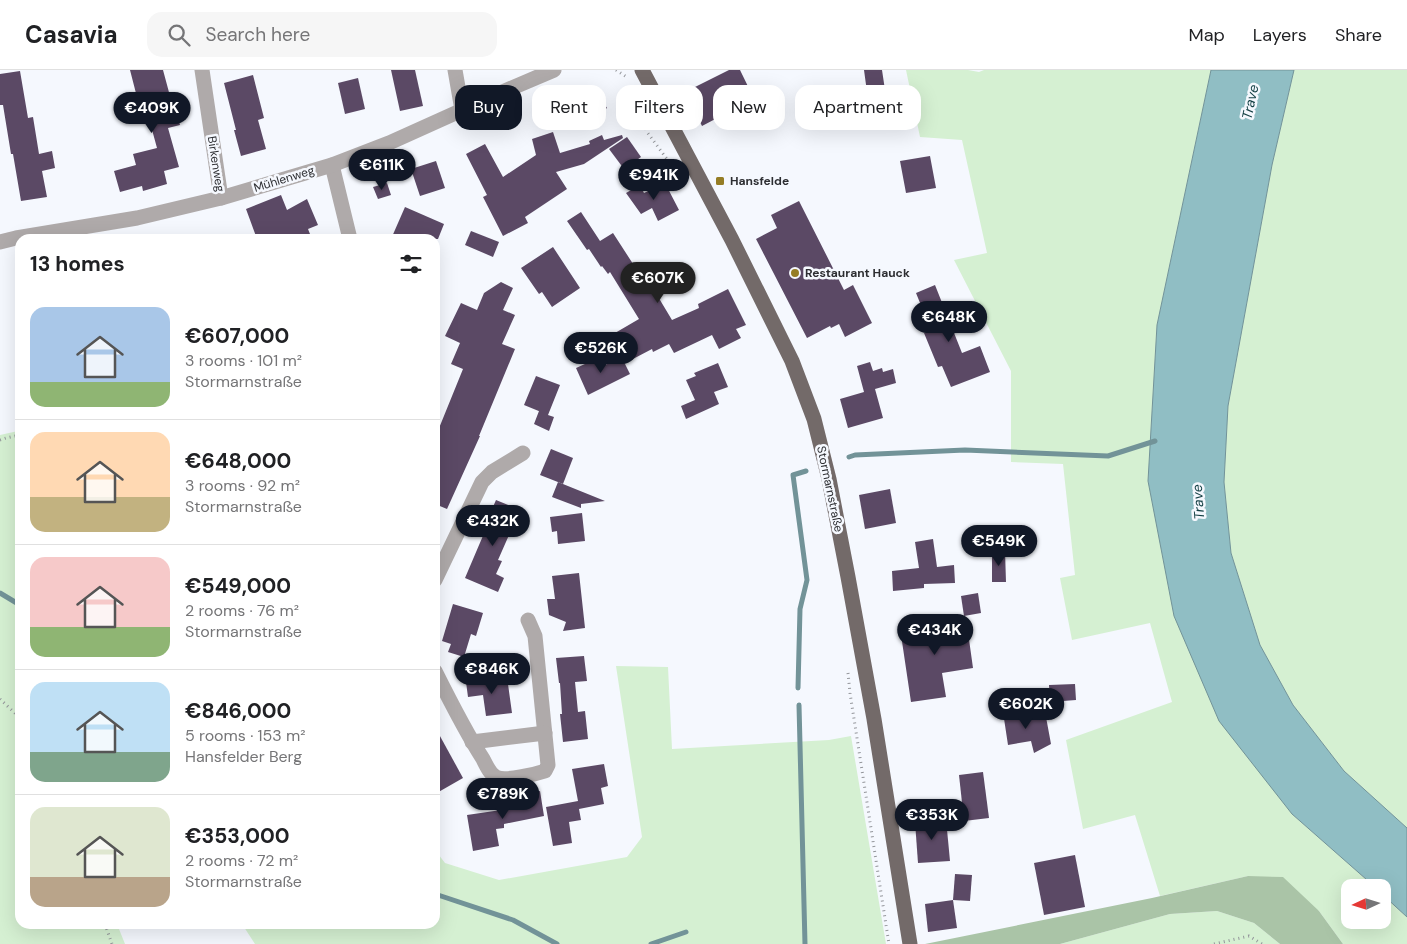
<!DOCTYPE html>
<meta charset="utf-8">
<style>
:root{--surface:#fff;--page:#f6f6f6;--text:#202124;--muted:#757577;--line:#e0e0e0;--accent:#111827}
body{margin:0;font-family:"DM Sans",sans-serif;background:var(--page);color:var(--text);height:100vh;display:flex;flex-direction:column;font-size:19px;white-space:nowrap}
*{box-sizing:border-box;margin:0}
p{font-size:16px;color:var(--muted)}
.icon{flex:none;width:28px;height:28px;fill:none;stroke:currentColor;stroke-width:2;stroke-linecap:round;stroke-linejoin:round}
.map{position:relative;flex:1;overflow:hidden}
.drawer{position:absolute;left:15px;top:164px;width:425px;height:695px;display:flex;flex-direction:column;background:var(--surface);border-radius:15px;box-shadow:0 5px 20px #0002}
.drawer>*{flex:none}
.banner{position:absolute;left:455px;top:15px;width:475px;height:45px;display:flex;gap:10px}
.needle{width:32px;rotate:266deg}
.controls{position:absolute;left:1341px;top:809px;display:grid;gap:10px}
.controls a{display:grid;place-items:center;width:50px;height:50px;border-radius:10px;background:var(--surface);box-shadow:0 5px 20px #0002;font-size:25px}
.price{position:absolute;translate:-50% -42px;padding:0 11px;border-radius:18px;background:var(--accent);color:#fff;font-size:16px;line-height:32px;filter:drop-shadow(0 1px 2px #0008)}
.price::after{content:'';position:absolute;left:50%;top:30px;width:15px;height:11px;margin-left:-8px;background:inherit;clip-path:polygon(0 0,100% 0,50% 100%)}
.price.selected{background:#222;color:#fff}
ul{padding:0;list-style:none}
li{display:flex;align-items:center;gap:15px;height:125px;padding:0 15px}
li+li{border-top:1px solid var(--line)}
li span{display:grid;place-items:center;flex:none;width:140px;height:100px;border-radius:15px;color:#555}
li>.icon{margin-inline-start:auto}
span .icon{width:60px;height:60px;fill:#fffc;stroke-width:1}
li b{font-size:21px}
h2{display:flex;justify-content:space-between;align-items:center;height:60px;padding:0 15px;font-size:21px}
.chip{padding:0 18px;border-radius:15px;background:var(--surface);box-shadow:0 5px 20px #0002;font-size:18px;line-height:45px}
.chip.selected{background:var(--accent);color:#fff}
header{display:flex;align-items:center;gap:30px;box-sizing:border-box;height:70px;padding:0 25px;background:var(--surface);border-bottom:1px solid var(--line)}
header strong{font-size:24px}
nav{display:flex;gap:28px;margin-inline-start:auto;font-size:18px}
.search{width:350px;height:45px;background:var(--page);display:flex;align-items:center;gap:12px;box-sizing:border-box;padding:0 18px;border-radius:15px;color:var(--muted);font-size:19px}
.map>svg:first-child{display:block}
.green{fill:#d5f0d2}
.forest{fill:#aac4a7}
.water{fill:#90bec4;stroke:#729398}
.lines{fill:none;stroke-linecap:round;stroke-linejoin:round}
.stream{stroke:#729398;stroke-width:5}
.building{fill:#5b4965}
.path{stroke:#94969b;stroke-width:3;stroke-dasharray:1 4;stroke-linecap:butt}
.minor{stroke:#afaaaa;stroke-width:15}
.major{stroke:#736a69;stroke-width:15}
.poi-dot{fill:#957d25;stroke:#f5f8fe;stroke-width:2}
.labels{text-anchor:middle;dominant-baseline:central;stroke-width:5;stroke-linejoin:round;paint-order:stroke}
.street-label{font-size:12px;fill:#2d2e32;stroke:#f5f8fe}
.poi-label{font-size:12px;font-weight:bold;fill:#2d2e32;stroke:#f5f8fe;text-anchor:start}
.water-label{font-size:14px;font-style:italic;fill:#113e42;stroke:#f5f8fe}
</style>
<header>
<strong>Casavia</strong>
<div class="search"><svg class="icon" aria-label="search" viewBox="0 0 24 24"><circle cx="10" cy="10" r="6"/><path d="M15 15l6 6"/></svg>Search here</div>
<nav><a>Map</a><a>Layers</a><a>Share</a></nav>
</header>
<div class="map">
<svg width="1407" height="874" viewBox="0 0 1407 874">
<rect width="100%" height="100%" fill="#f5f8fe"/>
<g class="green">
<path d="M906 0H968L979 2 984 0H1211L1157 255 1148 411 1292 744 1375 817 1350 818V850H1382L1383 825 1407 847V874H1343L1319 841 1248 806 1160 826 1135 745 1083 759 1066 670 1172 632 1150 553 1072 570 1060 508 1075 505 1063 394 1011 392V301L954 190 987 183 962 70 920 67Z"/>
<path d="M1294 0H1407V758L1344 701 1293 635 1260 575 1231 483 1224 412 1228 336 1272 95Z"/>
<path d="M18 361H20V854H117L125 874H0V365Z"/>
<path d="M616 596 668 597 672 679 829 670 851 666 886 874H255L242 854H435V780L445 793 499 810 627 787 642 767Z"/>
<path d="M1217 841 1254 853 1280 874H1060L1170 844Z"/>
</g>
<path class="forest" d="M1248 806 1283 807 1319 841 1343 874H1280L1254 853 1217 841 1170 844 1060 874H925L1152 828Z"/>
<path class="water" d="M1211 0H1294L1272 95 1228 336 1224 412 1231 483 1260 575 1293 635 1344 701 1407 758V847L1383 825 1382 818 1375 817 1292 744 1219 651 1174 546 1148 411 1157 255Z"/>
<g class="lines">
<g class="stream">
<path d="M849 387 855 385 965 380 1108 386 1155 371"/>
<path d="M0 523 20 535"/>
<path d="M798 618 800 539 807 510 793 405 806 401"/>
<path d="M799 635 805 874"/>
<path d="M435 824 513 850 557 874"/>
<path d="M651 874 686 862"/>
</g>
</g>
<g class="building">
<path d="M130 0H163L170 26H172L180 55 168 58 179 97 164 101 167 114 143 121 142 116 120 122 114 101 136 95 133 84 157 78 145 34 139 35Z"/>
<path d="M391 0H415L423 36 400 41Z"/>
<path d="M729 0H740L759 39 747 45 742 35 702 56 685 22Z"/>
<path d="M864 0H882L885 20 890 19 893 44 867 47 864 22H867Z"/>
<path d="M20 1 28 48 33 47 39 84 52 81 55 98 42 101 47 127 21 131 13 84H11L3 35H0V4Z"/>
<path d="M253 5 264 48 258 50 266 79 241 86 234 60H236L224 13Z"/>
<path d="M358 8 365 39 345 44 338 13Z"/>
<path d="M593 17 607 38 589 49 575 28Z"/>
<path d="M553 62 560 83 590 74 589 71 602 65 604 70 622 65 623 68 584 94 556 102 567 119 525 147 528 153 503 166 483 127 487 125 466 84 485 74 503 107 536 85 532 69Z"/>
<path d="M627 67 641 87 624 99 609 79Z"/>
<path d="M930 86 936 118 906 123 900 91Z"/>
<path d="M436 91 445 118 420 126 411 99Z"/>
<path d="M387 113 391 125 378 129 373 117Z"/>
<path d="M665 113 679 140 658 151 652 138 641 144 626 123 640 115 644 123Z"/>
<path d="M281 125 287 140 307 129 318 155 308 159 312 169H257L246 139Z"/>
<path d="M799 131 844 220 853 215 872 253 845 267 839 254 831 258 830 256 807 268 756 169 777 158 771 145Z"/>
<path d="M405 137 444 154 438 169H391Z"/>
<path d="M581 142 600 171 613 163 635 197 637 196 641 201 642 200 672 250 699 238 698 234 728 219 746 255 736 259 741 268 719 279 712 265 674 283 669 274 653 282 652 279 631 290 615 263 639 249 610 202 608 204 602 196 601 197 589 179 587 180 567 151Z"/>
<path d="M471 161 499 172 493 187 465 175Z"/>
<path d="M553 177 580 218 552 237 542 222 539 224 521 198Z"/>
<path d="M501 212 513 218 503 240 515 245 502 274 515 279 479 366H480L447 439 435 434V368L463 299 451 294 460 273 445 266 461 233 477 240 484 223Z"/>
<path d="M935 215 962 283 980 276 990 302 951 317 942 296 938 297 924 263 931 260 916 223Z"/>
<path d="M622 288 630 304 588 325 576 298 596 289 600 297Z"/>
<path d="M870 292 873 301 882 298 883 302 893 299 896 313 875 319 883 348 848 358 840 329 864 322 857 296Z"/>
<path d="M718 293 728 317 714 322 719 334 686 349 681 336 695 330 686 310 696 306 694 303Z"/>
<path d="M536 306 560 315 548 345 554 347 549 361 534 354 539 341 546 344 524 335Z"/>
<path d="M551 379 573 388 563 414 540 405Z"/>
<path d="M558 412 605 431 581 434V438L552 427Z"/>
<path d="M890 419 896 453 865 459 859 425Z"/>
<path d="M496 430 520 440 498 490 502 491 496 504 504 508 498 522 465 508 485 461 483 460Z"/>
<path d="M582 443 585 471 558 474 557 461 552 462 550 447Z"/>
<path d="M933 469 937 497 954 495 955 513 924 514V518L893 521 892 501 919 498 915 472Z"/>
<path d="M992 481H1005L1006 512H992Z"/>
<path d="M579 503 585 558 563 561 566 552 549 545 547 529H555L552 506Z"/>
<path d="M978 523 981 543 964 546 961 526Z"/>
<path d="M453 534 483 543 476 566 471 564 464 587 448 582 451 574 442 571Z"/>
<path d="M966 548 973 598 942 603 946 627 911 632 900 558Z"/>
<path d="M584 586 587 611 575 612 578 642 585 641 588 669 563 672 560 644H562L560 613H559L556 588Z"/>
<path d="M507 607 512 643 486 646 483 625 468 627 466 612Z"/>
<path d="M1075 614 1076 630 1050 632 1049 615Z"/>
<path d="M1023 639 1025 651 1046 647 1051 674 1034 683 1031 671 1008 675 1003 642Z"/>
<path d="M435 657 463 708 435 724Z"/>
<path d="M604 694 608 716 601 718 604 734 579 739 581 750 569 752 572 773 553 776 546 737 578 731 572 699Z"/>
<path d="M983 702 989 748 964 751 959 705Z"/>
<path d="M540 721 544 746 504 754V758L496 759 499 776 473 781 467 745 501 740 500 735 517 732 516 726Z"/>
<path d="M946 749 950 791 918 793 915 752Z"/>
<path d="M1075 785 1085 837 1044 845 1034 793Z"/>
<path d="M955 804 972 805 970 831 953 830Z"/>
<path d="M953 830 957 858 928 862 925 834Z"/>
</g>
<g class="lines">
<g class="path">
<path d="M616 0 628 8"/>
<path d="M633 21 647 62 675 100"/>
<path d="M0 370 6 368 20 365"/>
<path d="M848 603 850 623 889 874"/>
<path d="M0 629 20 648"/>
<path d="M105 854 112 874"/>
<path d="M1214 874 1249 866 1262 874"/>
</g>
<g class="minor">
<path d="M202 0 221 128"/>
<path d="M455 0 462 40"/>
<path d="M332 95 350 169"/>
<path d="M0 172 16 168 137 148 221 128 332 95 389 73 500 23 554 0"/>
<path d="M435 510 482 412 492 402 523 383"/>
<path d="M435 601C450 631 465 661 483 689 486 695 490 704 496 707 505 712 536 704 545 701L548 695 535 566 528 550"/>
<path d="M472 672 545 663"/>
</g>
<path class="major" d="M642 0 732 170 792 291 814 349 829 409 848 507 874 649 910 874"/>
</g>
<g class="poi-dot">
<rect x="715" y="106" width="10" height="10" rx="2.5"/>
<circle cx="795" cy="203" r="5"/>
</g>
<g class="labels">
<g class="street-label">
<text transform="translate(216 94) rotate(81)">Birkenweg</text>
<text transform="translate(284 109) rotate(-17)">Mühlenweg</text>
<text transform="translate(830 419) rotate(78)">Stormarnstraße</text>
</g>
<g class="poi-label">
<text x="730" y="111">Hansfelde</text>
<text x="805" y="203">Restaurant Hauck</text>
</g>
<g class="water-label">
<text transform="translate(1250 32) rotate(-78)">Trave</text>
<text transform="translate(1198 432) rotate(-94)">Trave</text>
</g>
</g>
</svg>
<div class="controls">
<a><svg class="needle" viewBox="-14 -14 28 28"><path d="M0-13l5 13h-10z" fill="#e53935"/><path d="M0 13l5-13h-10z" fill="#757577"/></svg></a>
</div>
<b class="price" style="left:152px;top:64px">€409K</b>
<b class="price" style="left:382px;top:121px">€611K</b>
<b class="price" style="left:654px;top:131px">€941K</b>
<b class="price selected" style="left:658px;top:234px">€607K</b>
<b class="price" style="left:949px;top:273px">€648K</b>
<b class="price" style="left:601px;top:304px">€526K</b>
<b class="price" style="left:493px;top:477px">€432K</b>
<b class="price" style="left:999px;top:497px">€549K</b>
<b class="price" style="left:935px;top:586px">€434K</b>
<b class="price" style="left:492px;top:625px">€846K</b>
<b class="price" style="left:1026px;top:660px">€602K</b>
<b class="price" style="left:503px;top:750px">€789K</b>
<b class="price" style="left:932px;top:771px">€353K</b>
<div class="banner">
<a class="chip selected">Buy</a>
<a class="chip">Rent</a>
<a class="chip">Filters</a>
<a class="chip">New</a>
<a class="chip">Apartment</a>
</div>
<section class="drawer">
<h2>13 homes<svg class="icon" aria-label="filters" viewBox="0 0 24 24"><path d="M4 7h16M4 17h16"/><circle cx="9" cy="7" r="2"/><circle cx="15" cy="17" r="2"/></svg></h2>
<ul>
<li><span style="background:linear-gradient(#a9c7e8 75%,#8fb573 0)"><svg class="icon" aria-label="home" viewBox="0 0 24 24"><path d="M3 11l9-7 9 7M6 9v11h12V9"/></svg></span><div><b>€607,000</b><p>3 rooms · 101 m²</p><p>Stormarnstraße</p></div></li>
<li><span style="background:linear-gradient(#ffd9b3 65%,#c2b280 0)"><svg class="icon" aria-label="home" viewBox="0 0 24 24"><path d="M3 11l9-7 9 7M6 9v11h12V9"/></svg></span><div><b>€648,000</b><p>3 rooms · 92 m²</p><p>Stormarnstraße</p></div></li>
<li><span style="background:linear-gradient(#f6c9c9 70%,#8fb573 0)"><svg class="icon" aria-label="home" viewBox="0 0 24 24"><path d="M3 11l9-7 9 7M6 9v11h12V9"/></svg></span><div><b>€549,000</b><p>2 rooms · 76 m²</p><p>Stormarnstraße</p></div></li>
<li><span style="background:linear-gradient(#bfe0f5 70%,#7fa58c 0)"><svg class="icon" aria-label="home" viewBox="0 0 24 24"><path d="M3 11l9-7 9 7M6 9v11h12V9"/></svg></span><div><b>€846,000</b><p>5 rooms · 153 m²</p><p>Hansfelder Berg</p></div></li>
<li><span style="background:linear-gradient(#dfe7d0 70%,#b9a48a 0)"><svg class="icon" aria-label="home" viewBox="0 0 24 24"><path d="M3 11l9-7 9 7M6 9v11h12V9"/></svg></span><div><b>€353,000</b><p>2 rooms · 72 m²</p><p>Stormarnstraße</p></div></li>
</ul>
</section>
</div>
